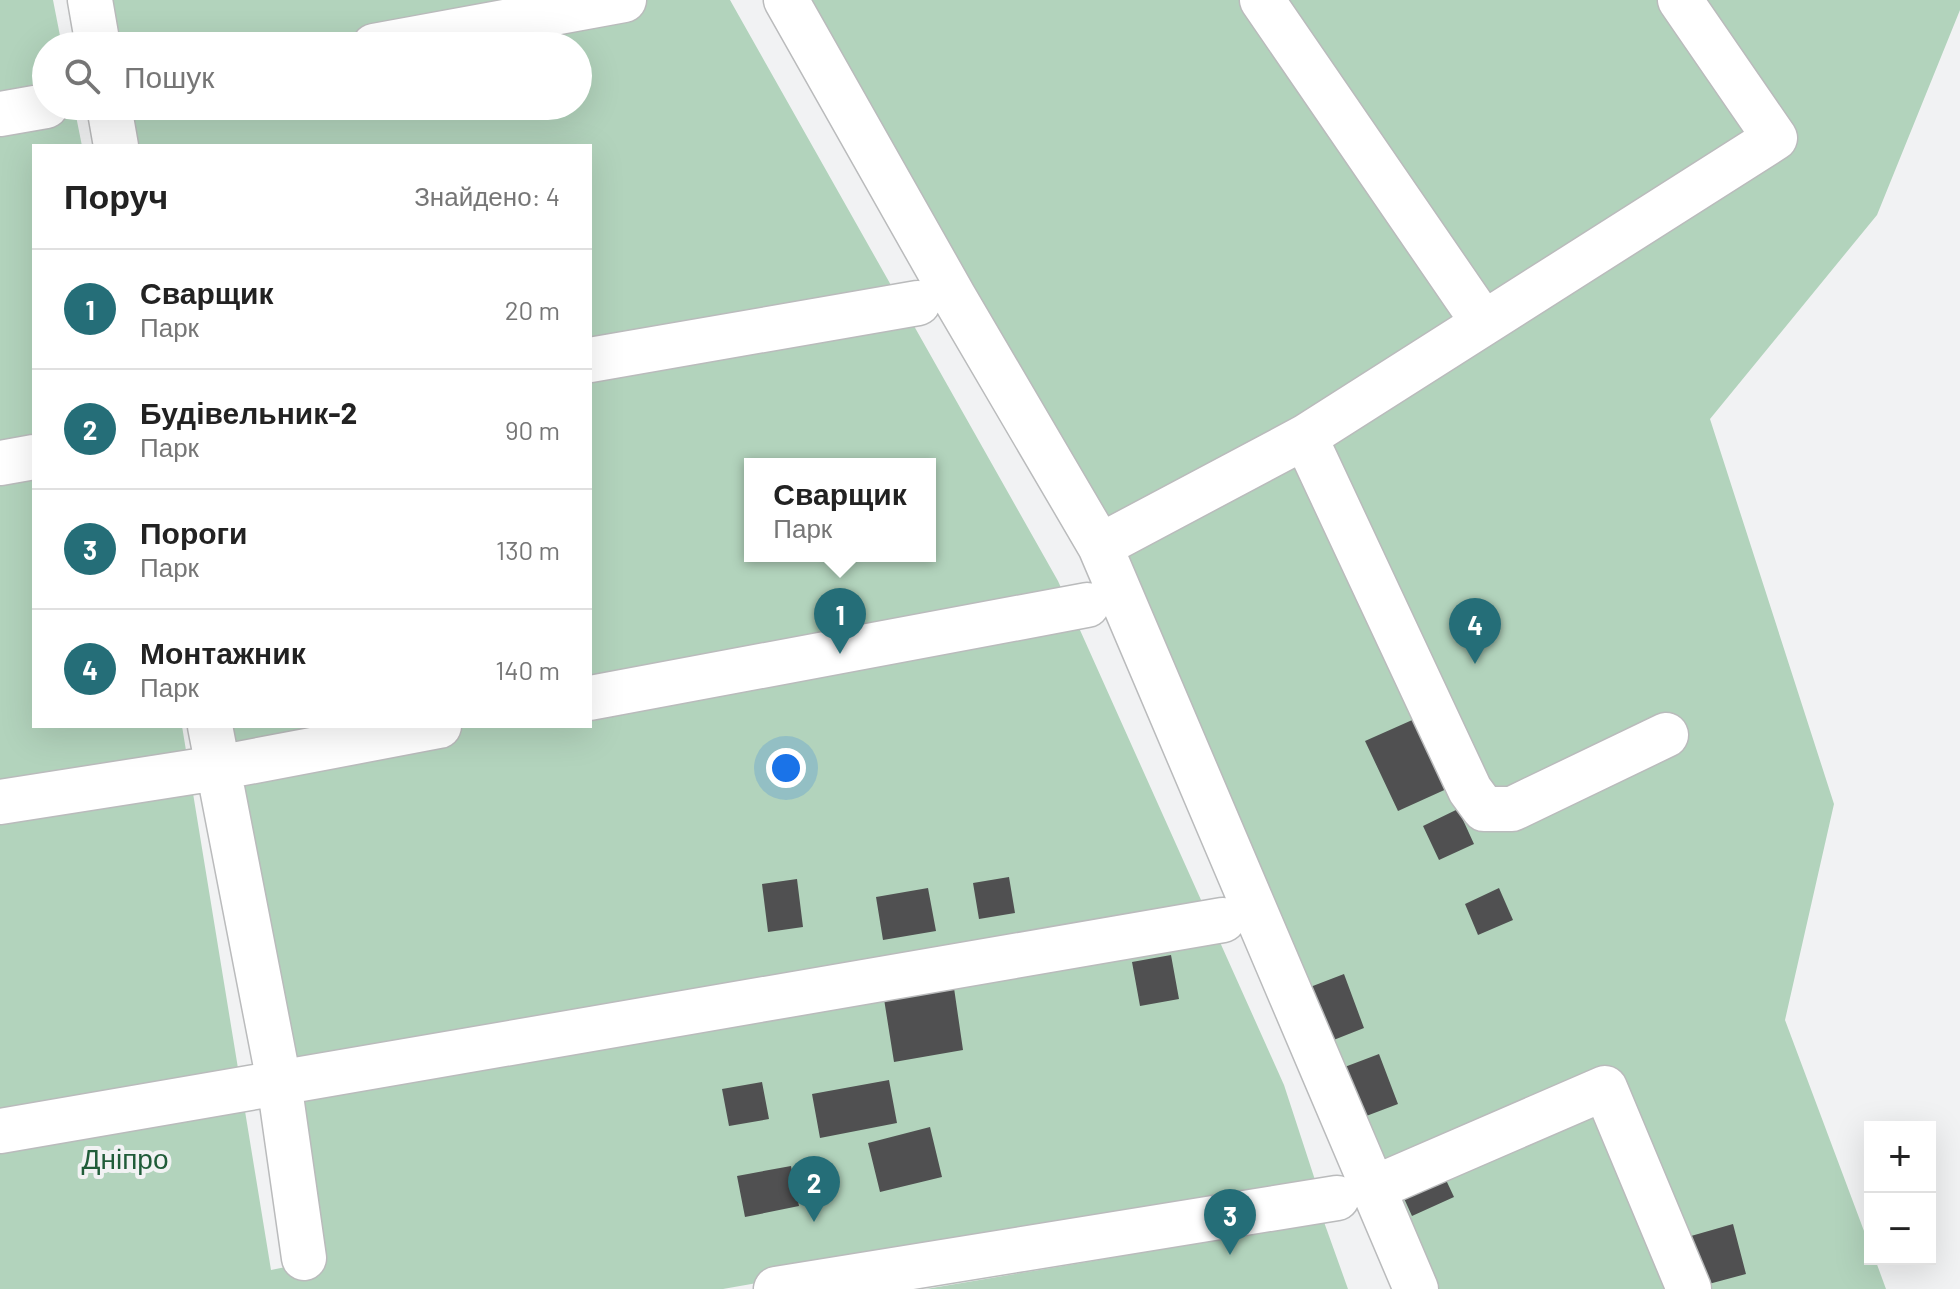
<!DOCTYPE html>
<html lang="uk">
<meta charset="utf-8">
<style>
body{margin:0;font-family:Barlow,sans-serif;background:#f2f2f2;color:#222}
.controls{position:absolute;right:24px;bottom:24px;display:grid;overflow:hidden;border-radius:0px;box-shadow:0 8px 32px #0002}
.controls button{width:72px;height:72px;display:grid;place-items:center;padding:0;border:0;border-bottom:2px solid #e0e0e0;background:#fff;color:#222;font:40px sans-serif}
.you{position:absolute;left:786px;top:768px;width:28px;height:28px;margin:-20px;border:6px solid #fff;border-radius:50%;background:#1a73e8;box-shadow:0 0 0 12px #1a73e833}
.badge{display:grid;place-items:center;width:52px;height:52px;border-radius:50%;background:#256e78;color:#fff;font-size:26px;font-weight:700}
.pin{position:absolute;translate:-50% -66px;filter:drop-shadow(0 2px 4px #0008)}
.pin::after{content:'';position:absolute;top:42px;width:28px;height:24px;background:inherit;clip-path:polygon(0 0,100% 0,50% 100%)}
.popup{position:absolute;left:744px;top:458px;width:192px;height:104px;box-sizing:border-box;display:grid;place-content:center;border-radius:0px;background:#fff;filter:drop-shadow(0 2px 6px #0005);font-size:26px;white-space:nowrap;color:#767676}
.popup b{font-size:30px;color:#222}
.popup::after{content:'';position:absolute;left:50%;top:100%;margin-left:-16px;border:16px solid transparent;border-top-color:#fff}
.list{margin:0;padding:0;list-style:none}
h2{display:flex;justify-content:space-between;align-items:center;height:104px;margin:0;padding:0 32px;font-size:34px}
h2 small{font-size:26px;font-weight:400;color:#767676}
.list li{display:grid;grid-template-columns:52px 1fr auto;gap:24px;align-items:center;box-sizing:border-box;height:120px;padding:0 32px;border-top:2px solid #e0e0e0}
.list b{display:block;font-size:30px;white-space:nowrap}
.list p{margin:0;font-size:26px;white-space:nowrap;color:#767676}
.list em{font-size:26px;font-style:normal;color:#767676}
.icon{flex:none;width:44px;height:44px;fill:none;stroke:currentColor;stroke-width:2;stroke-linecap:round;stroke-linejoin:round}
.map{position:relative;flex:none;width:1960px;height:1289px;overflow:hidden}
.search{position:absolute;background:#fff;box-shadow:0 8px 32px #0002;left:32px;top:32px;width:560px;height:88px;display:flex;align-items:center;gap:20px;box-sizing:border-box;padding:0 28px;border-radius:44px;color:#767676;font-size:30px}
.panel{position:absolute;background:#fff;box-shadow:0 8px 32px #0002;left:32px;top:144px;width:560px;height:584px;border-radius:0px}
.map>svg:first-child{display:block}
</style>
<div class="map">
<svg width="1960" height="1289" viewBox="0 0 1960 1289">
<rect width="100%" height="100%" fill="#f1f2f3"/>
<path fill="#b2d3bc" fill-rule="evenodd" d="M0,0H53L62,46H46V106H74L82,146H34V726H182L271,1270L315,1261L220,726H590V146H116L109,106H578V46H99L90,0H730L1058,581L1284,1085L1316,1183L723,1289H0ZM750,464H930V556H750Z
M802,0H1960V10L1877,215L1710,419L1834,804L1785,1020L1870,1247V1259H1875L1886,1289H1427L1239,857Z
M1324,1222L1348,1289H926Z"/>
<path fill="#505051" d="M1419,717L1451,787L1398,811L1365,741Z
M1458,809L1474,844L1439,860L1423,826Z
M1009,877L1015,913L979,919L973,883Z
M797,879L803,927L768,932L762,884Z
M928,888L936,931L883,940L876,897Z
M1499,888L1513,920L1478,935L1465,904Z
M1171,955L1179,999L1140,1006L1132,962Z
M1344,974L1364,1028L1326,1043L1305,989Z
M954,988L963,1050L894,1062L884,999Z
M1379,1054L1398,1104L1361,1118L1342,1068Z
M889,1080L897,1123L820,1138L812,1094Z
M762,1082L769,1119L729,1126L722,1089Z
M930,1127L942,1177L880,1192L868,1143Z
M1439,1165L1454,1197L1412,1216L1397,1183Z
M791,1166L799,1206L745,1217L737,1176Z
M1733,1224L1746,1274L1705,1285L1691,1236Z"/>
<g fill="none" stroke-linecap="round" stroke-linejoin="round">
<g stroke="#babbbc" stroke-width="47">
<path id="minor" d="M90,0L98,46
M786,0L954,297L1100,546L1416,1289
M1262,0L1483,322
M374,46L624,0
M109,106L116,146
M0,114L46,106
M590,360L918,303
M1305,437L1470,790L1484,809H1512L1666,735
M0,463L34,457
M1100,546L1305,437L1775,138L1680,0
M590,698L1087,605
M210,726L279,1082L304,1258
M0,802L217,768L439,726
M0,1131L1223,920
M1374,1188L1605,1088L1689,1289
M776,1289L1337,1198"/>
</g>
<use href="#minor" stroke="#fff" stroke-width="44"/>
</g>
<g text-anchor="middle" dominant-baseline="central" stroke-width="8" stroke-linejoin="round" paint-order="stroke">
<g font-size="28" fill="#205c39" stroke="#f1f2f3">
<text x="125" y="1158">Дніпро</text>
</g>
</g>
</svg>
<div class="controls">
<button>+</button>
<button>−</button>
</div>
<div class="you"></div>
<div class="pin badge" style="left:840px;top:654px">1</div>
<div class="popup"><b>Сварщик</b>Парк</div>
<div class="pin badge" style="left:814px;top:1222px">2</div>
<div class="pin badge" style="left:1230px;top:1255px">3</div>
<div class="pin badge" style="left:1475px;top:664px">4</div>
<div class="search"><svg class="icon" aria-label="search" viewBox="0 0 24 24"><circle cx="10" cy="10" r="6"/><path d="M15 15l6 6"/></svg>Пошук</div>
<section class="panel">
<h2>Поруч<small>Знайдено: 4</small></h2>
<ul class="list">
<li><span class="badge">1</span><div><b>Сварщик</b><p>Парк</p></div><em>20 m</em></li>
<li><span class="badge">2</span><div><b>Будівельник-2</b><p>Парк</p></div><em>90 m</em></li>
<li><span class="badge">3</span><div><b>Пороги</b><p>Парк</p></div><em>130 m</em></li>
<li><span class="badge">4</span><div><b>Монтажник</b><p>Парк</p></div><em>140 m</em></li>
</ul>
</section>
</div>
